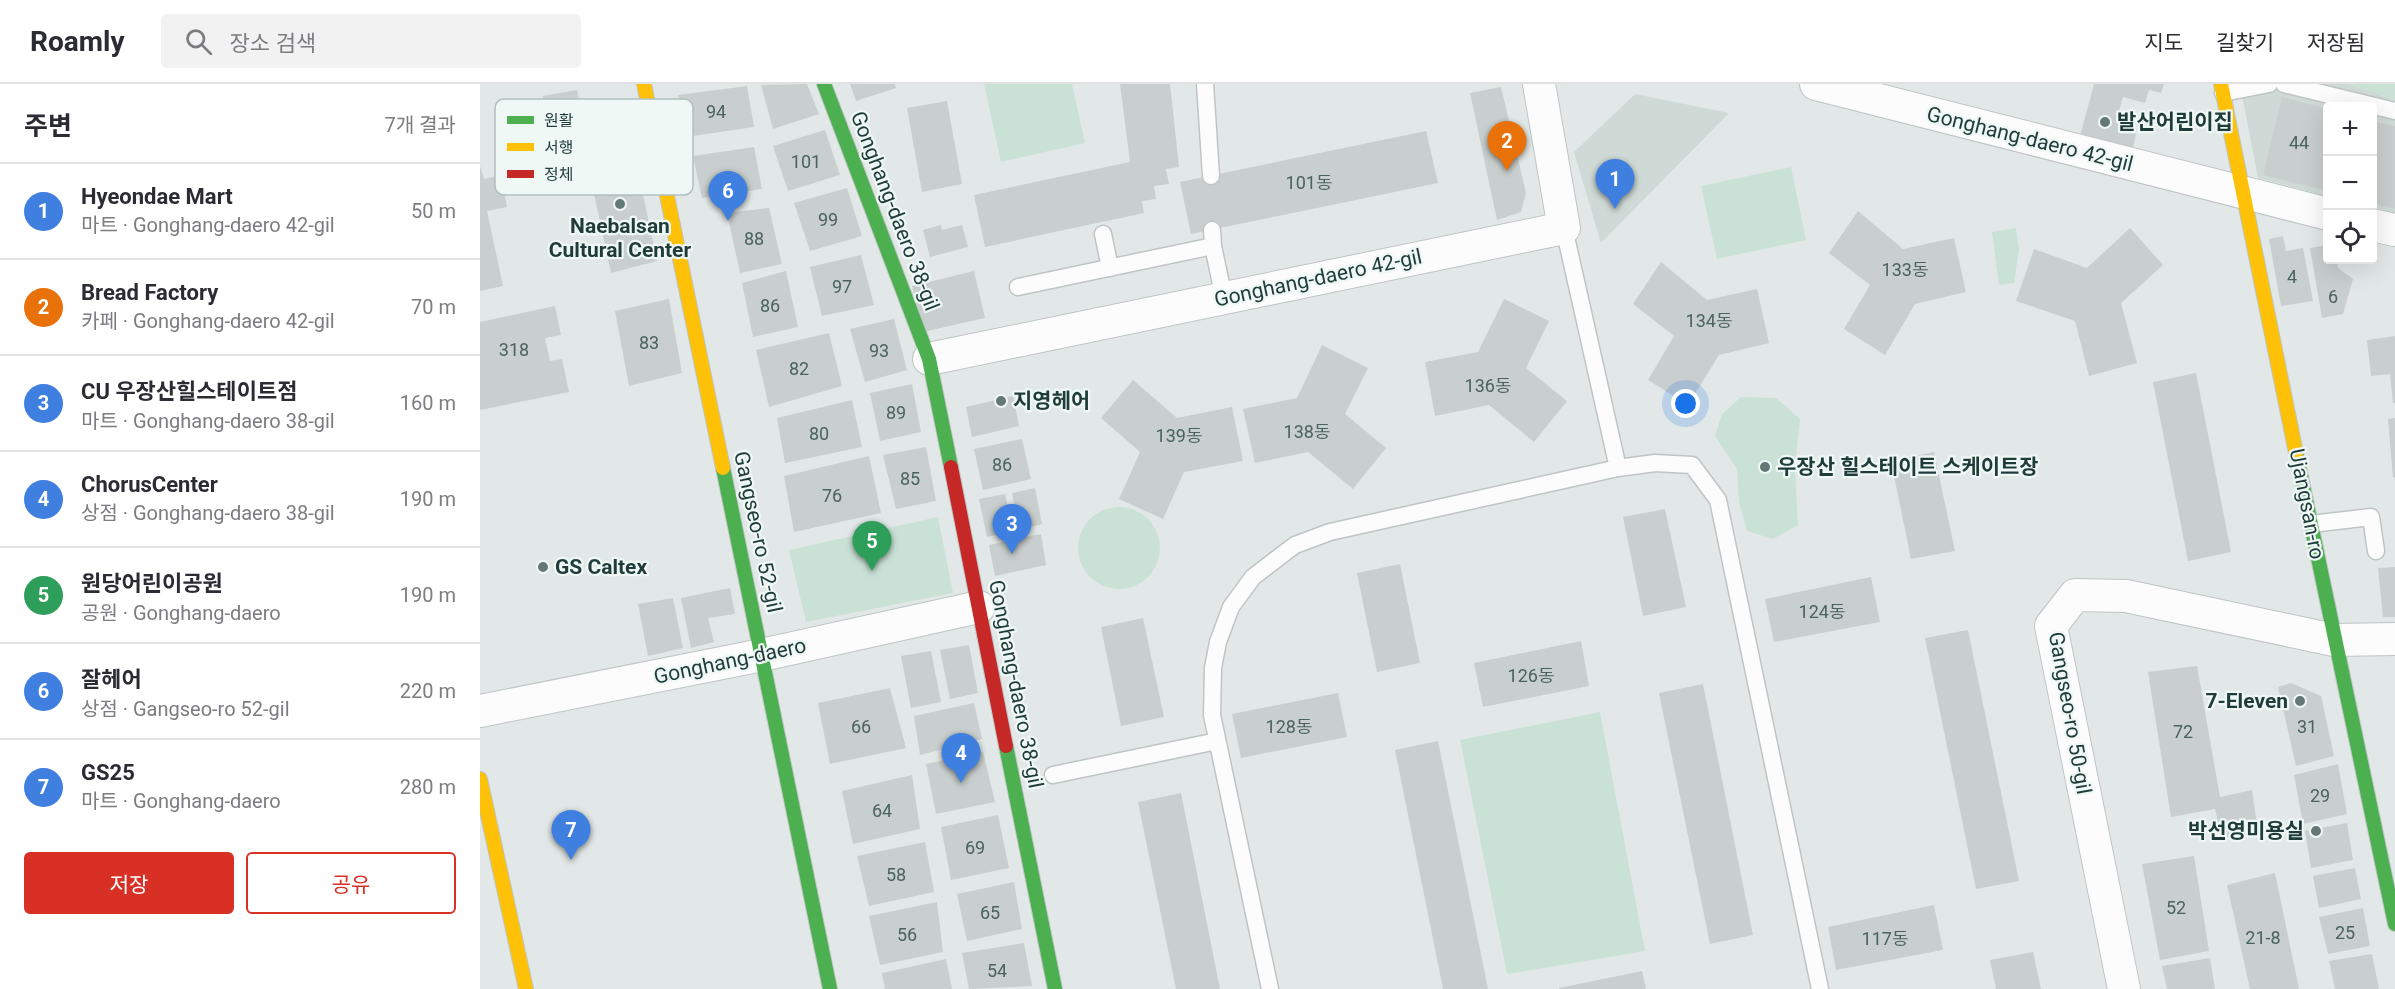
<!DOCTYPE html>
<html lang="ko">
<meta charset="utf-8">
<style>
body{margin:0;font-family:Roboto,"Noto Sans KR",sans-serif;background:#f2f2f3;color:#2b2b33}
.controls{position:absolute;right:18px;top:18px;display:grid;overflow:hidden;border-radius:6px;box-shadow:0 6px 24px #0002}
.controls button{width:54px;height:54px;display:grid;place-items:center;padding:0;border:0;border-bottom:2px solid #e1e1e2;background:#fff;color:#2b2b33;font:30px sans-serif}
.you{position:absolute;left:1206px;top:320px;width:21px;height:21px;margin:-15px;border:4px solid #fff;border-radius:50%;background:#1a73e8;box-shadow:0 0 0 9px #1a73e833}
.badge{display:grid;place-items:center;width:39px;height:39px;border-radius:50%;background:#d93025;color:#fff;font-size:20px;font-weight:700}
.pin{position:absolute;translate:-50% -50px;filter:drop-shadow(0 2px 3px #0008)}
.pin::after{content:'';position:absolute;top:32px;width:21px;height:18px;background:inherit;clip-path:polygon(0 0,100% 0,50% 100%)}
.list{margin:0;padding:0;list-style:none}
h2{display:flex;justify-content:space-between;align-items:center;height:78px;margin:0;padding:0 24px;font-size:26px}
h2 small{font-size:20px;font-weight:400;color:#7c7c81}
.list li{display:grid;grid-template-columns:39px 1fr auto;gap:18px;align-items:center;box-sizing:border-box;height:96px;padding:0 24px;border-top:2px solid #e1e1e2}
.list b{display:block;font-size:22px;white-space:nowrap}
.list p{margin:0;font-size:20px;white-space:nowrap;color:#7c7c81}
.list em{font-size:20px;font-style:normal;color:#7c7c81}
.actions{display:flex;gap:12px;padding:18px 24px}
.actions a{flex:1;padding:14px 0;border:2px solid #d93025;border-radius:6px;text-align:center;font-size:21px;color:#d93025}
.actions .main{background:#d93025;color:#fff}
.icon{flex:none;width:33px;height:33px;fill:none;stroke:currentColor;stroke-width:2;stroke-linecap:round;stroke-linejoin:round}
.map{position:relative;flex:none;width:1915px;height:905px;overflow:hidden}
header{display:flex;align-items:center;gap:36px;box-sizing:border-box;height:84px;padding:0 30px;background:#fff;border-bottom:2px solid #e1e1e2}
header strong{font-size:28px}
nav{display:flex;gap:33px;margin-inline-start:auto;font-size:21px}
.search{width:420px;height:54px;background:#f2f2f3;display:flex;align-items:center;gap:15px;box-sizing:border-box;padding:0 21px;border-radius:6px;color:#7c7c81;font-size:22px}
main{display:flex}
aside{flex:1;background:#fff}
.map>svg:first-child{display:block}
</style>
<header>
<strong>Roamly</strong>
<div class="search"><svg class="icon" aria-label="search" viewBox="0 0 24 24"><circle cx="10" cy="10" r="6"/><path d="M15 15l6 6"/></svg>장소 검색</div>
<nav><a>지도</a><a>길찾기</a><a>저장됨</a></nav>
</header>
<main>
<aside>
<h2>주변<small>7개 결과</small></h2>
<ul class="list">
<li><span class="badge" style="background:#3f7fe0">1</span><div><b>Hyeondae Mart</b><p>마트 · Gonghang-daero 42-gil</p></div><em>50 m</em></li>
<li><span class="badge" style="background:#e8710a">2</span><div><b>Bread Factory</b><p>카페 · Gonghang-daero 42-gil</p></div><em>70 m</em></li>
<li><span class="badge" style="background:#3f7fe0">3</span><div><b>CU 우장산힐스테이트점</b><p>마트 · Gonghang-daero 38-gil</p></div><em>160 m</em></li>
<li><span class="badge" style="background:#3f7fe0">4</span><div><b>ChorusCenter</b><p>상점 · Gonghang-daero 38-gil</p></div><em>190 m</em></li>
<li><span class="badge" style="background:#2e9e5b">5</span><div><b>원당어린이공원</b><p>공원 · Gonghang-daero</p></div><em>190 m</em></li>
<li><span class="badge" style="background:#3f7fe0">6</span><div><b>잘헤어</b><p>상점 · Gangseo-ro 52-gil</p></div><em>220 m</em></li>
<li><span class="badge" style="background:#3f7fe0">7</span><div><b>GS25</b><p>마트 · Gonghang-daero</p></div><em>280 m</em></li>
</ul>
<div class="actions"><a class="main">저장</a><a>공유</a></div>
</aside>
<div class="map">
<svg width="1915" height="905" viewBox="0 0 1915 905">
<rect width="100%" height="100%" fill="#e2e8e7"/>
<path fill="#cfdad7" d="M1760,0H1868L1915,16V129L1893,123L1892,22H1848L1847,112L1778,94Z
M1155,10L1249,29L1121,159L1094,68Z"/>
<path fill="#cae2d6" d="M504,0H592L605,59L521,78Z
M1868,0H1915V16Z
M1311,83L1326,156L1237,175L1221,102Z
M1536,144L1539,165L1534,199L1519,201L1512,148Z
M1261,313L1296,314L1320,335L1315,382L1318,441L1293,455L1267,447L1259,418L1257,385L1235,352L1242,330Z
M598 464a41 41 0 1 1 82 0a41 41 0 1 1-82 0Z
M458,433L473,509L326,538L309,466Z
M1120,628L1165,867L1027,890L980,656Z"/>
<path fill="#c9cfce" d="M327,0L339,30L293,45L281,1Z
M370,0H415L416,4L376,17Z
M640,0H690L699,83L686,85L689,100L674,102L676,115L662,117L664,129L505,163L494,111L650,78Z
M1614,0H1684L1681,9L1669,6L1665,19L1643,13L1639,27L1649,29L1645,47L1656,50L1652,69L1599,56Z
M267,2L274,43L206,53L198,11Z
M1021,3L1046,109L1041,128L1017,136L990,9Z
M97,6L106,53L73,60L63,12Z
M1802,13L1848,25V107L1783,91Z
M467,17L482,100L442,108L427,24Z
M1892,37L1915,42V125L1892,119Z
M345,46L360,91L308,107L293,62Z
M946,47L958,99L711,150L700,98Z
M151,53L177,177L131,189L104,63Z
M274,63L282,105L222,114L213,72Z
M0,82L4,95L21,91L27,123L7,127L23,202L0,207Z
M367,104L382,152L330,167L314,119Z
M289,124L302,180L260,189L247,129Z
M1378,127L1423,165L1474,154L1486,208L1435,220L1405,271L1364,245L1390,201L1349,169Z
M461,141L462,146L482,141L488,163L450,173L443,146Z
M1650,144L1683,181L1641,219L1657,279L1609,292L1595,237L1536,217L1554,165L1607,184Z
M1803,152L1806,167L1823,164L1833,217L1801,222L1789,155Z
M1848,161V176H1857L1858,184L1873,195L1863,230L1842,234L1830,164Z
M381,171L394,221L342,232L330,183Z
M1181,178L1227,216L1277,205L1289,259L1239,271L1208,321L1168,296L1194,252L1153,220Z
M306,187L318,243L273,253L262,199Z
M494,187L505,234L443,248L432,202Z
M189,215L202,289L149,302L135,227Z
M1024,215L1069,237L1046,284L1087,317L1054,358L1009,321L955,332L945,278L998,268Z
M75,222L81,251L65,254L70,277L82,275L89,308L0,326V238Z
M414,235L427,286L385,298L370,245Z
M349,249L362,302L289,323L276,266Z
M1915,252V319H1913L1910,290L1891,292L1887,256Z
M842,261L888,284L865,330L906,364L873,405L828,368L775,379L763,325L817,314Z
M1716,289L1751,468L1708,477L1673,298Z
M653,296L697,334L752,323L763,377L704,388L683,435L639,415L660,368L621,334Z
M432,300L441,348L400,357L390,309Z
M533,312L539,342L492,353L486,323Z
M372,316L382,363L305,379L297,334Z
M1915,334V393L1913,394L1908,335Z
M542,355L551,395L503,406L494,365Z
M446,363L456,417L416,425L403,371Z
M1454,368L1475,467L1431,475L1411,377Z
M389,372L401,429L314,448L304,392Z
M555,404L562,440L539,446L532,409Z
M525,410L533,447L507,453L499,415Z
M1185,425L1206,523L1163,532L1143,433Z
M561,450L566,481L515,492L509,461Z
M920,480L940,579L897,588L877,489Z
M1915,483V533H1903L1898,484Z
M1391,493L1400,538L1294,558L1285,515Z
M250,504L255,530L228,534L234,558L211,564L201,514Z
M193,514L203,564L168,572L158,520Z
M663,534L684,633L641,642L621,543Z
M1488,546L1539,797L1496,805L1445,554Z
M1101,557L1109,602L1003,623L994,579Z
M489,561L498,609L470,615L460,566Z
M451,567L461,618L431,624L421,572Z
M1717,582L1740,713L1772,706L1778,748L1742,755L1735,725L1691,733L1668,588Z
M1811,599L1841,612L1854,672L1816,682L1798,603Z
M1223,600L1273,851L1230,860L1179,609Z
M410,604L426,664L350,680L338,619Z
M858,609L867,653L761,674L752,630Z
M494,619L502,655L440,671L434,632Z
M958,657L1008,905H963L915,666Z
M503,668L515,718L456,730L446,680Z
M1858,680L1867,730L1823,740L1814,691Z
M432,691L440,745L373,760L362,707Z
M701,709L740,905H696L658,718Z
M518,731L529,784L471,796L461,743Z
M1867,739L1873,776L1831,784L1825,747Z
M445,758L454,808L389,822L377,772Z
M1714,772L1729,867L1680,876L1662,780Z
M1875,784L1881,815L1839,824L1833,792Z
M1795,789L1819,905H1770L1747,801Z
M534,798L542,845L487,857L477,810Z
M457,818L463,868L400,881L389,832Z
M1454,821L1463,866L1356,886L1348,843Z
M1883,824L1890,862L1848,870L1839,833Z
M544,859L552,902L489,905L482,869Z
M1553,868L1561,905H1516L1510,876Z
M1892,870L1899,905H1855L1849,877Z
M1730,874L1735,905H1687L1682,882Z
M466,875L472,905H405L402,889Z
M1162,887L1166,905H1079V904Z"/>
<g fill="none" stroke-linecap="round" stroke-linejoin="round">
<g stroke="#bfc5c4" stroke-width="19">
<path id="lane" d="M725,0L731,92
M1804,0L1915,27
M1743,9L1789,0
M1084,144L1138,384
M732,146L733,162L744,214
M623,150L630,184
M538,203L733,162
M1831,440L1891,433L1896,467
M573,691L737,657
M790,905L732,631L733,584L738,558L751,523L773,493L815,461L850,448L1138,384L1175,379L1212,381L1238,416L1340,905"/>
</g>
<g stroke="#bfc5c4" stroke-width="34">
<path id="street" d="M1336,0L1848,130
M1892,141L1915,146
M449,275L1084,144L1059,0
M0,627L282,571L499,523
M1644,905L1571,542L1595,511L1646,512L1854,556L1915,555"/>
</g>
<g stroke="#bdc6c4" stroke-width="16">
<path id="fast" d="M344,0L449,275L471,383
M1816,369L1915,840
M243,384L350,905
M526,662L575,905"/>
</g>
<g stroke="#bdc6c4" stroke-width="16">
<path id="slow" d="M164,0L243,384
M1741,0L1816,369
M0,695L46,905"/>
</g>
<g stroke="#bdc6c4" stroke-width="16">
<path id="jam" d="M471,383L526,662"/>
</g>
<use href="#lane" stroke="#fbfcfb" stroke-width="16"/>
<use href="#street" stroke="#fbfcfb" stroke-width="32"/>
<use href="#fast" stroke="#4caf50" stroke-width="14"/>
<use href="#slow" stroke="#ffc107" stroke-width="14"/>
<use href="#jam" stroke="#c62828" stroke-width="14"/>
</g>
<g fill="#637877" stroke="#eff8f5" stroke-width="2">
<circle cx="1625" cy="38" r="6"/>
<circle cx="140" cy="120" r="6"/>
<circle cx="521" cy="317" r="6"/>
<circle cx="1285" cy="383" r="6"/>
<circle cx="63" cy="483" r="6"/>
<circle cx="1820" cy="617" r="6"/>
<circle cx="1836" cy="747" r="6"/>
</g>
<g text-anchor="middle" dominant-baseline="central" stroke-width="4.5" stroke-linejoin="round" paint-order="stroke">
<g font-size="18" fill="#4a6260">
<text x="236" y="27">94</text>
<text x="1819" y="58">44</text>
<text x="326" y="77">101</text>
<text x="829" y="98">101동</text>
<text x="348" y="135">99</text>
<text x="274" y="154">88</text>
<text x="1425" y="185">133동</text>
<text x="1812" y="192">4</text>
<text x="362" y="202">97</text>
<text x="1853" y="212">6</text>
<text x="290" y="221">86</text>
<text x="1229" y="236">134동</text>
<text x="169" y="258">83</text>
<text x="34" y="265">318</text>
<text x="399" y="266">93</text>
<text x="319" y="284">82</text>
<text x="1008" y="301">136동</text>
<text x="416" y="328">89</text>
<text x="827" y="347">138동</text>
<text x="339" y="349">80</text>
<text x="699" y="351">139동</text>
<text x="522" y="380">86</text>
<text x="430" y="394">85</text>
<text x="352" y="411">76</text>
<text x="1342" y="527">124동</text>
<text x="1051" y="591">126동</text>
<text x="381" y="642">66</text>
<text x="809" y="642">128동</text>
<text x="1827" y="642">31</text>
<text x="1703" y="647">72</text>
<text x="1840" y="711">29</text>
<text x="402" y="726">64</text>
<text x="495" y="763">69</text>
<text x="416" y="790">58</text>
<text x="1696" y="823">52</text>
<text x="510" y="828">65</text>
<text x="1865" y="848">25</text>
<text x="427" y="850">56</text>
<text x="1783" y="853">21-8</text>
<text x="1405" y="854">117동</text>
<text x="517" y="886">54</text>
</g>
<g font-size="21" font-weight="bold" fill="#1f3c3a" stroke="#eff8f5" text-anchor="start">
<text x="1637" y="38">발산어린이집</text>
<text x="140" y="142" text-anchor="middle">Naebalsan<tspan x="140" dy="24">Cultural Center</tspan></text>
<text x="533" y="317">지영헤어</text>
<text x="1297" y="383">우장산 힐스테이트 스케이트장</text>
<text x="75" y="483">GS Caltex</text>
<text x="1808" y="617" text-anchor="end">7-Eleven</text>
<text x="1824" y="747" text-anchor="end">박선영미용실</text>
</g>
<g font-size="21" fill="#1f3c3a" stroke="#eff8f5">
<text transform="translate(1550 55) rotate(14)">Gonghang-daero 42-gil</text>
<text transform="translate(415 127) rotate(69)">Gonghang-daero 38-gil</text>
<text transform="translate(838 194) rotate(-12)">Gonghang-daero 42-gil</text>
<text transform="translate(1827 420) rotate(79)">Ujangsan-ro</text>
<text transform="translate(278 448) rotate(78)">Gangseo-ro 52-gil</text>
<text transform="translate(250 577) rotate(-12)">Gonghang-daero</text>
<text transform="translate(536 600) rotate(79)">Gonghang-daero 38-gil</text>
<text transform="translate(1590 629) rotate(80)">Gangseo-ro 50-gil</text>
</g>
</g>
<rect x="15" y="15" width="198" height="96" rx="9" fill="#eff8f5" stroke="#b1c0bd" stroke-width="1.5"/>
<rect x="27" y="32" width="27" height="8" fill="#4caf50"/>
<rect x="27" y="59" width="27" height="8" fill="#ffc107"/>
<rect x="27" y="86" width="27" height="8" fill="#c62828"/>
<g font-size="16" fill="#1f3c3a">
<text x="64" y="42">원활</text>
<text x="64" y="69">서행</text>
<text x="64" y="96">정체</text>
</g>
</svg>
<div class="controls">
<button>+</button>
<button>−</button>
<button><svg class="icon" aria-label="locate" viewBox="0 0 24 24"><circle cx="12" cy="12" r="6"/><path d="M12 2v4M12 18v4M2 12h4M18 12h4"/></svg></button>
</div>
<div class="you"></div>
<div class="pin badge" style="left:1135px;top:125px;background:#3f7fe0">1</div>
<div class="pin badge" style="left:1027px;top:87px;background:#e8710a">2</div>
<div class="pin badge" style="left:532px;top:470px;background:#3f7fe0">3</div>
<div class="pin badge" style="left:481px;top:699px;background:#3f7fe0">4</div>
<div class="pin badge" style="left:392px;top:487px;background:#2e9e5b">5</div>
<div class="pin badge" style="left:248px;top:137px;background:#3f7fe0">6</div>
<div class="pin badge" style="left:91px;top:776px;background:#3f7fe0">7</div>
</div>
</main>
